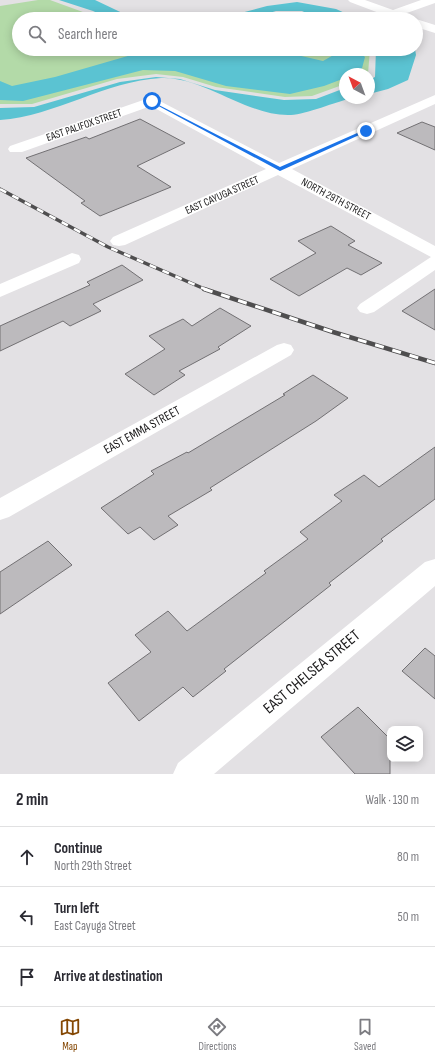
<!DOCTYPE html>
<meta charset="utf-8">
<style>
body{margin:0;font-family:"Sofia Sans Condensed",sans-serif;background:#f7f7f7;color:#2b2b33}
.controls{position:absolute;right:12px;bottom:12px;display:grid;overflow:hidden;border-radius:8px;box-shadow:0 2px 10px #0003}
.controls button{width:36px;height:36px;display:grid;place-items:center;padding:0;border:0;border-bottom:1px solid #e1e1e2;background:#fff;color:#2b2b33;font:20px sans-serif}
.compass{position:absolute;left:339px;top:68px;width:36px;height:36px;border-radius:50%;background:#fff;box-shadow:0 2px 10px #0003;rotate:319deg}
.stop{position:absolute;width:12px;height:12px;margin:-9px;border:3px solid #1a73e8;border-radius:50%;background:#fff}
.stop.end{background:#1a73e8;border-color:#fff;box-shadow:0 1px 4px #0008}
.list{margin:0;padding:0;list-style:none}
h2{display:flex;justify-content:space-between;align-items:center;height:52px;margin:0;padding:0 16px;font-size:17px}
h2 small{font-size:13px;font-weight:400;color:#7c7c81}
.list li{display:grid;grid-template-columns:26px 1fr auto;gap:12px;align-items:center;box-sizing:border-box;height:60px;padding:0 16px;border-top:1px solid #e1e1e2}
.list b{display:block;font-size:15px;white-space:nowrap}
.list p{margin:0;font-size:13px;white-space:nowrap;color:#7c7c81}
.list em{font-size:13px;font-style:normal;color:#7c7c81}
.icon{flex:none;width:22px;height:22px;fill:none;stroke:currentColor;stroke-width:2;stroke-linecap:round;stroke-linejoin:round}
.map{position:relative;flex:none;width:435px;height:774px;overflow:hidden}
.search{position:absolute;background:#fff;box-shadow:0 2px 10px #0003;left:12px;right:12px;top:12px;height:44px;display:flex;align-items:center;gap:10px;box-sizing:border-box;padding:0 14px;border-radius:22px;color:#7c7c81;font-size:15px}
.sheet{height:232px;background:#fff}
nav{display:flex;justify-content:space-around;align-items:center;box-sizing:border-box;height:56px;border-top:1px solid #e1e1e2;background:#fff;font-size:11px;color:#7c7c81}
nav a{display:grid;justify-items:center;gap:2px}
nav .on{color:#844703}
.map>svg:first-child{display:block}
</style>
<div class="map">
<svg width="435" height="774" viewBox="0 0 435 774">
<rect width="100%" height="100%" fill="#e3e1e4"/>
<path fill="#b3daa8" d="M38,0H50L102,19H19V49H370L368,74H345V84L312,96L285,97L216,87L183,77L156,74L117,79L32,104H0V6Z
M279,13H301L312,19H260Z"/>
<path fill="#5bc3d2" d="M59,0H95L135,19H110L93,11Z
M297,2L336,9L358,19H319L302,11H276L250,19H218L267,6Z
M152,49H271L323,61L344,49H356L365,57L361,72L345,74V78L324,86L290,94L226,86L175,71L143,70L23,101L0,100V81L12,86L55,77Z
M376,49H415L416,55L408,80L388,89L369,94V80L375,77Z
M156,77L180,79L215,90L284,100L316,99L345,88V98H352C336,102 306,114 291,115C248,117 203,76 161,78C105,81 56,116 0,120V108L34,107L120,82Z"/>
<path fill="#bcbabd" stroke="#727073" d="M140,119L185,143L137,166L171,187L100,216L81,203L85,201L26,158L86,137L89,139Z
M422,122L435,127V150L397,133Z
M331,226L355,241L348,245L382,263L361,275L347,268L299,296L270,279L316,253L298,241Z
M122,265L143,280L93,304L101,311L70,326L63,321L0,351V326L90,285L87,282Z
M435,289V330L402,311Z
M220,308L251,326L218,347L220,349L179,371L185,375L154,395L125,374L165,349L149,336L183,319L192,326Z
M313,375L348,398L316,421L210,488L212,490L168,516L178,525L154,540L140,527L128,534L101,508L154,474L151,471L187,452L188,453L285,395L283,394Z
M435,447V499L381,539L383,541L329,583L331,585L224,669L226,671L193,697L183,687L139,721L108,683L151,652L135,635L168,611L187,631L266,573L264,571L308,539L300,532L342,501L334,495L364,475L379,487Z
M48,541L72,565L0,614V572Z
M425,648L435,656V699L402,671Z
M358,707L390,739V774H355L321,737Z"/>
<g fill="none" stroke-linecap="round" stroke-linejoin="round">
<path fill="#fff" fill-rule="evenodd" d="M348,0H365L393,10L421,0H435V3L404,14L412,19H395L350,2Z
M416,19L435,25V33L416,27Z
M435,95V104L292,169L435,246V270L374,312L367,314L360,312L357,308L360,304L431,257L278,175L125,245L119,246L113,245L110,241L113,237L266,169L151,106L22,152H10L8,149L10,146L152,97L279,163Z
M72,253L79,255L81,259L79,263L0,297V284Z
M284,343L291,345L294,350L291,355L9,517L0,520V498L277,345Z
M435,559V586L214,774H173L178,763L425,562Z"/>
<g stroke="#4f4e4f" stroke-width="3.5">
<path id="rail-far1" d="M0,189L108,247L207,290"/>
</g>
<g stroke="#4f4e4f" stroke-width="4.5">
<path id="rail" d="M204,289L333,332L435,363"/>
</g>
<use href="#rail-far1" stroke="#fff" stroke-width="2.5" stroke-dasharray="7" stroke-linecap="butt"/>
<use href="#rail" stroke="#fff" stroke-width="3" stroke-dasharray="9" stroke-linecap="butt"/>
</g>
<path fill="#1a73e8" d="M151,101L280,167L364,130L368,131L280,171L151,102Z"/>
<g text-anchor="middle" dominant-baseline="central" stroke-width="3" stroke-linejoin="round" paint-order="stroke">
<g font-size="11" fill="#1b1a1b" stroke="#fff">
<text transform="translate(84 125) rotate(-19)">EAST PALIFOX STREET</text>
<text transform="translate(222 195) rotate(-24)">EAST CAYUGA STREET</text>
<text transform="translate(336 199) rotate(28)">NORTH 29TH STREET</text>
</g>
<g font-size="13" fill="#1b1a1b" stroke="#fff">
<text transform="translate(142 430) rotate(-29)">EAST EMMA STREET</text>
</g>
<g font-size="16" fill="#1b1a1b" stroke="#fff">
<text transform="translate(312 672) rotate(-40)">EAST CHELSEA STREET</text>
</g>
</g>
</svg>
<div class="controls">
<button><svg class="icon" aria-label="layers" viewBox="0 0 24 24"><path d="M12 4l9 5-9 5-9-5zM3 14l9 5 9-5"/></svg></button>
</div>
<svg class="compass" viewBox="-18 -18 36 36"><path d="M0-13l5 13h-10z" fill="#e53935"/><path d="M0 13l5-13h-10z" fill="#7c7c81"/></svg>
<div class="stop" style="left:152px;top:101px"></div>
<div class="stop end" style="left:366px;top:131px"></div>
<div class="search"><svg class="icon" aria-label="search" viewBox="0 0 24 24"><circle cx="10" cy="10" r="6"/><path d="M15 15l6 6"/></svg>Search here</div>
</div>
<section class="sheet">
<h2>2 min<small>Walk · 130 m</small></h2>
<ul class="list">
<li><svg class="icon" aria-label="ahead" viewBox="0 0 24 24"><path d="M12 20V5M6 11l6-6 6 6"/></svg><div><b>Continue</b><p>North 29th Street</p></div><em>80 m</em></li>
<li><svg class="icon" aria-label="left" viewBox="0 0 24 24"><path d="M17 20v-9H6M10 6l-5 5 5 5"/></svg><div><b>Turn left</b><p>East Cayuga Street</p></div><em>50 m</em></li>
<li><svg class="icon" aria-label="arrive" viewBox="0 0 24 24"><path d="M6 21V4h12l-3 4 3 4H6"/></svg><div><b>Arrive at destination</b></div></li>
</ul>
</section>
<nav>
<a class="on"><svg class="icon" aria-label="map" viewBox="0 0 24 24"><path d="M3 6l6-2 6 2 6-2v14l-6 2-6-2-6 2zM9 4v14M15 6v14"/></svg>Map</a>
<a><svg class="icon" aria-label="directions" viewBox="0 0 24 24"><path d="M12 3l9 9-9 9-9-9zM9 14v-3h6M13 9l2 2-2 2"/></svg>Directions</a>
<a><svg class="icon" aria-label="saved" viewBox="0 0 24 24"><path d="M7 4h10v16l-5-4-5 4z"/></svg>Saved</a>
</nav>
